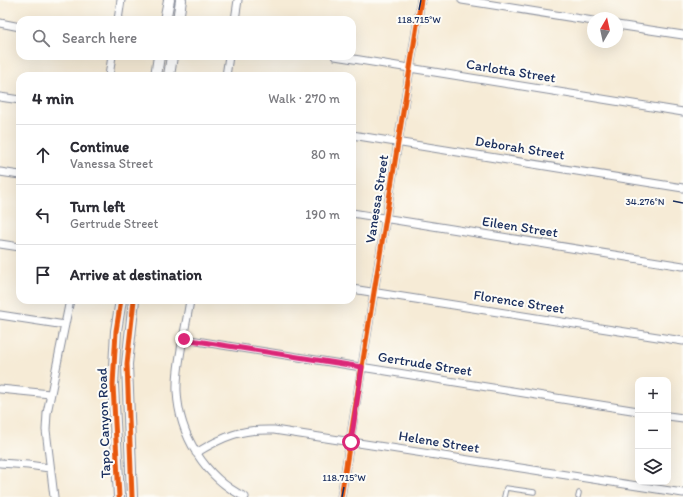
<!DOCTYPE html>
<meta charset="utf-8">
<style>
body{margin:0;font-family:Itim,sans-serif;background:#f2f2f3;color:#2b2b33}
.controls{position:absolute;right:12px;bottom:12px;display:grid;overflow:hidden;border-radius:8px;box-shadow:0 4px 16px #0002}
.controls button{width:36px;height:36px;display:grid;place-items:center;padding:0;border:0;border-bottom:1px solid #e1e1e2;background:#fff;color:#2b2b33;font:20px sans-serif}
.compass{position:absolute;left:587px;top:12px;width:36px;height:36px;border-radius:50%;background:#fff;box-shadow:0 4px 16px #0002;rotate:9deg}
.stop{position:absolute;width:12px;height:12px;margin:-9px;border:3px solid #db2777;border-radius:50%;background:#fff}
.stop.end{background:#db2777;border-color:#fff;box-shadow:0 1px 4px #0008}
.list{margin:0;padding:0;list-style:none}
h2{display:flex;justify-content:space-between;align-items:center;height:52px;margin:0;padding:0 16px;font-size:17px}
h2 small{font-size:13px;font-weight:400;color:#7c7c81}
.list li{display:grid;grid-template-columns:26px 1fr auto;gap:12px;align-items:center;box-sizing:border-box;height:60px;padding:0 16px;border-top:1px solid #e1e1e2}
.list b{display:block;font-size:15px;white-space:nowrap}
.list p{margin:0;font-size:13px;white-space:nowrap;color:#7c7c81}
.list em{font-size:13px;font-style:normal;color:#7c7c81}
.icon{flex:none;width:22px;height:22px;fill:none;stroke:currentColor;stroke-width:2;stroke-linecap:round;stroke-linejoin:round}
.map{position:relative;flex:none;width:683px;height:497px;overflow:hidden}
.search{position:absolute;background:#fff;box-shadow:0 4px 16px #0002;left:16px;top:16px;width:340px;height:44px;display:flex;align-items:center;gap:10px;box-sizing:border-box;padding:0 14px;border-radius:12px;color:#7c7c81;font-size:15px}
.panel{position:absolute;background:#fff;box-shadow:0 4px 16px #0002;left:16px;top:72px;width:340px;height:232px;border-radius:12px}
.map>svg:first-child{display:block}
</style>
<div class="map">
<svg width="683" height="497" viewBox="0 0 683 497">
<rect width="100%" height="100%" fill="#fdfcf7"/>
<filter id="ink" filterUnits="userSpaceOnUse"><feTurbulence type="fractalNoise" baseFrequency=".025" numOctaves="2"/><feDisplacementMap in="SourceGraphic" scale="8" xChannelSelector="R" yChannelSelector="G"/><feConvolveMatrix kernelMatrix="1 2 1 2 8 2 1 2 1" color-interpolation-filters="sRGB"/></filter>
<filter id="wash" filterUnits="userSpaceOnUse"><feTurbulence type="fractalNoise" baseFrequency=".012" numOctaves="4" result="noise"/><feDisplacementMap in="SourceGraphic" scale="16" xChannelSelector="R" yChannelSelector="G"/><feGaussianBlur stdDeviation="0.9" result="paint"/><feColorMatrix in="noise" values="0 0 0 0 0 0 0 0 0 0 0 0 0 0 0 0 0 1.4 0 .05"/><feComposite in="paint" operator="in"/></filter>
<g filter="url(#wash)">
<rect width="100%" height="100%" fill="#f6ebd6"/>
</g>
<g filter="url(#ink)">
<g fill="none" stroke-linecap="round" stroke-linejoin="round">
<g stroke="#888d9a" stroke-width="5.5">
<path id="lane" d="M504,497L506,488L534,492
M578,497L579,493"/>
</g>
<g stroke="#888d9a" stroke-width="9">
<path id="street" d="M462,0L593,21
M118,20L121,0
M235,20L238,0
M0,23L20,27
M617,25L683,35
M335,56L683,112
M109,76L112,56
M226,76L229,56
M0,97L20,100
M352,135L683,188
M0,172L20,175
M352,213L683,266
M0,244L20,247
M352,289L683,341
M190,300C186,328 176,364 177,391C179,435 205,478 245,497
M0,315L65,325
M184,339L638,411
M0,389L50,394
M668,416L683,418
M196,453C224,436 241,429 274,430L683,493
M0,463L28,465L49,468
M54,497L46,430L47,413L70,300
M341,497L421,0"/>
</g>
<g stroke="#888d9a" stroke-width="12">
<path id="secondary" d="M165,20L169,0
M178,20L181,0
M156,76L159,56
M169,76L172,56
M119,497L113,385L116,331L121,300
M132,497L127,364L134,300"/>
</g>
<use href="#lane" stroke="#fff" stroke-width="3.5"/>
<use href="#street" stroke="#fff" stroke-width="7"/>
<use href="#secondary" stroke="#fff" stroke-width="10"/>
<g stroke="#fdfcf7" stroke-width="8">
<path id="cycleway" d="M119,497L113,385L116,331L121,300
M132,497L127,364L134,300
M341,497L421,0"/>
</g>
<use href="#cycleway" stroke="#e8590c" stroke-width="5"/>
</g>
</g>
<g fill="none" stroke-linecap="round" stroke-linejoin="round" filter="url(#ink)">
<path stroke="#db2777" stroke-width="5" d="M184,339L362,367L351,442"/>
</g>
<path fill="none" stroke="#1b2f5e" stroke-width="1.5" d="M419,10L421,0M673,201L683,203M342,497L344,487"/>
<g text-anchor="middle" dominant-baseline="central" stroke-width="4" stroke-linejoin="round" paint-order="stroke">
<g font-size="14" fill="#1b2f5e" stroke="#fdfcf7">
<text transform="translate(511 71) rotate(9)">Carlotta Street</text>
<text transform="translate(520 148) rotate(9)">Deborah Street</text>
<text transform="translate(377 199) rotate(-81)">Vanessa Street</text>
<text transform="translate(520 227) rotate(9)">Eileen Street</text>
<text transform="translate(519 302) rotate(9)">Florence Street</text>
<text transform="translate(425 364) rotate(9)">Gertrude Street</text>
<text transform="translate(104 423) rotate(-92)">Tapo Canyon Road</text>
<text transform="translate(439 442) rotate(9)">Helene Street</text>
</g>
</g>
<g font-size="10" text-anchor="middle" fill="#1b2f5e" stroke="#fdfcf7" stroke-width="4" stroke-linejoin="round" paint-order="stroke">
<text x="419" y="23">118.715°W</text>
<text x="645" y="205">34.276°N</text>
<text x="344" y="481">118.715°W</text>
</g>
</svg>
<div class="controls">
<button>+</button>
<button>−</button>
<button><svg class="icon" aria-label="layers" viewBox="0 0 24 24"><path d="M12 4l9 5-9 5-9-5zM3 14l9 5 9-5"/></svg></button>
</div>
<svg class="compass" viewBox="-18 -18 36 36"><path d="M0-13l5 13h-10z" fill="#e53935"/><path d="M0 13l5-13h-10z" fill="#7c7c81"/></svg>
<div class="stop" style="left:351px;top:442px"></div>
<div class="stop end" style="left:184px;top:339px"></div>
<div class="search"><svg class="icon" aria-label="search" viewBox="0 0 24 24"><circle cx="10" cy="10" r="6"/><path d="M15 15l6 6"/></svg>Search here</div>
<section class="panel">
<h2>4 min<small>Walk · 270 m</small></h2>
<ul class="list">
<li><svg class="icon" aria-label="ahead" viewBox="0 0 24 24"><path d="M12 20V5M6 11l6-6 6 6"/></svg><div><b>Continue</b><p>Vanessa Street</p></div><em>80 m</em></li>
<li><svg class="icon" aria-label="left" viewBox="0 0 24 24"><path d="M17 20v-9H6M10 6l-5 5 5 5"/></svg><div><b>Turn left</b><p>Gertrude Street</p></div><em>190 m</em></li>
<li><svg class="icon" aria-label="arrive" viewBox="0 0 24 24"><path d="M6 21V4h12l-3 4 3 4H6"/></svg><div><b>Arrive at destination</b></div></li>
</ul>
</section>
</div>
